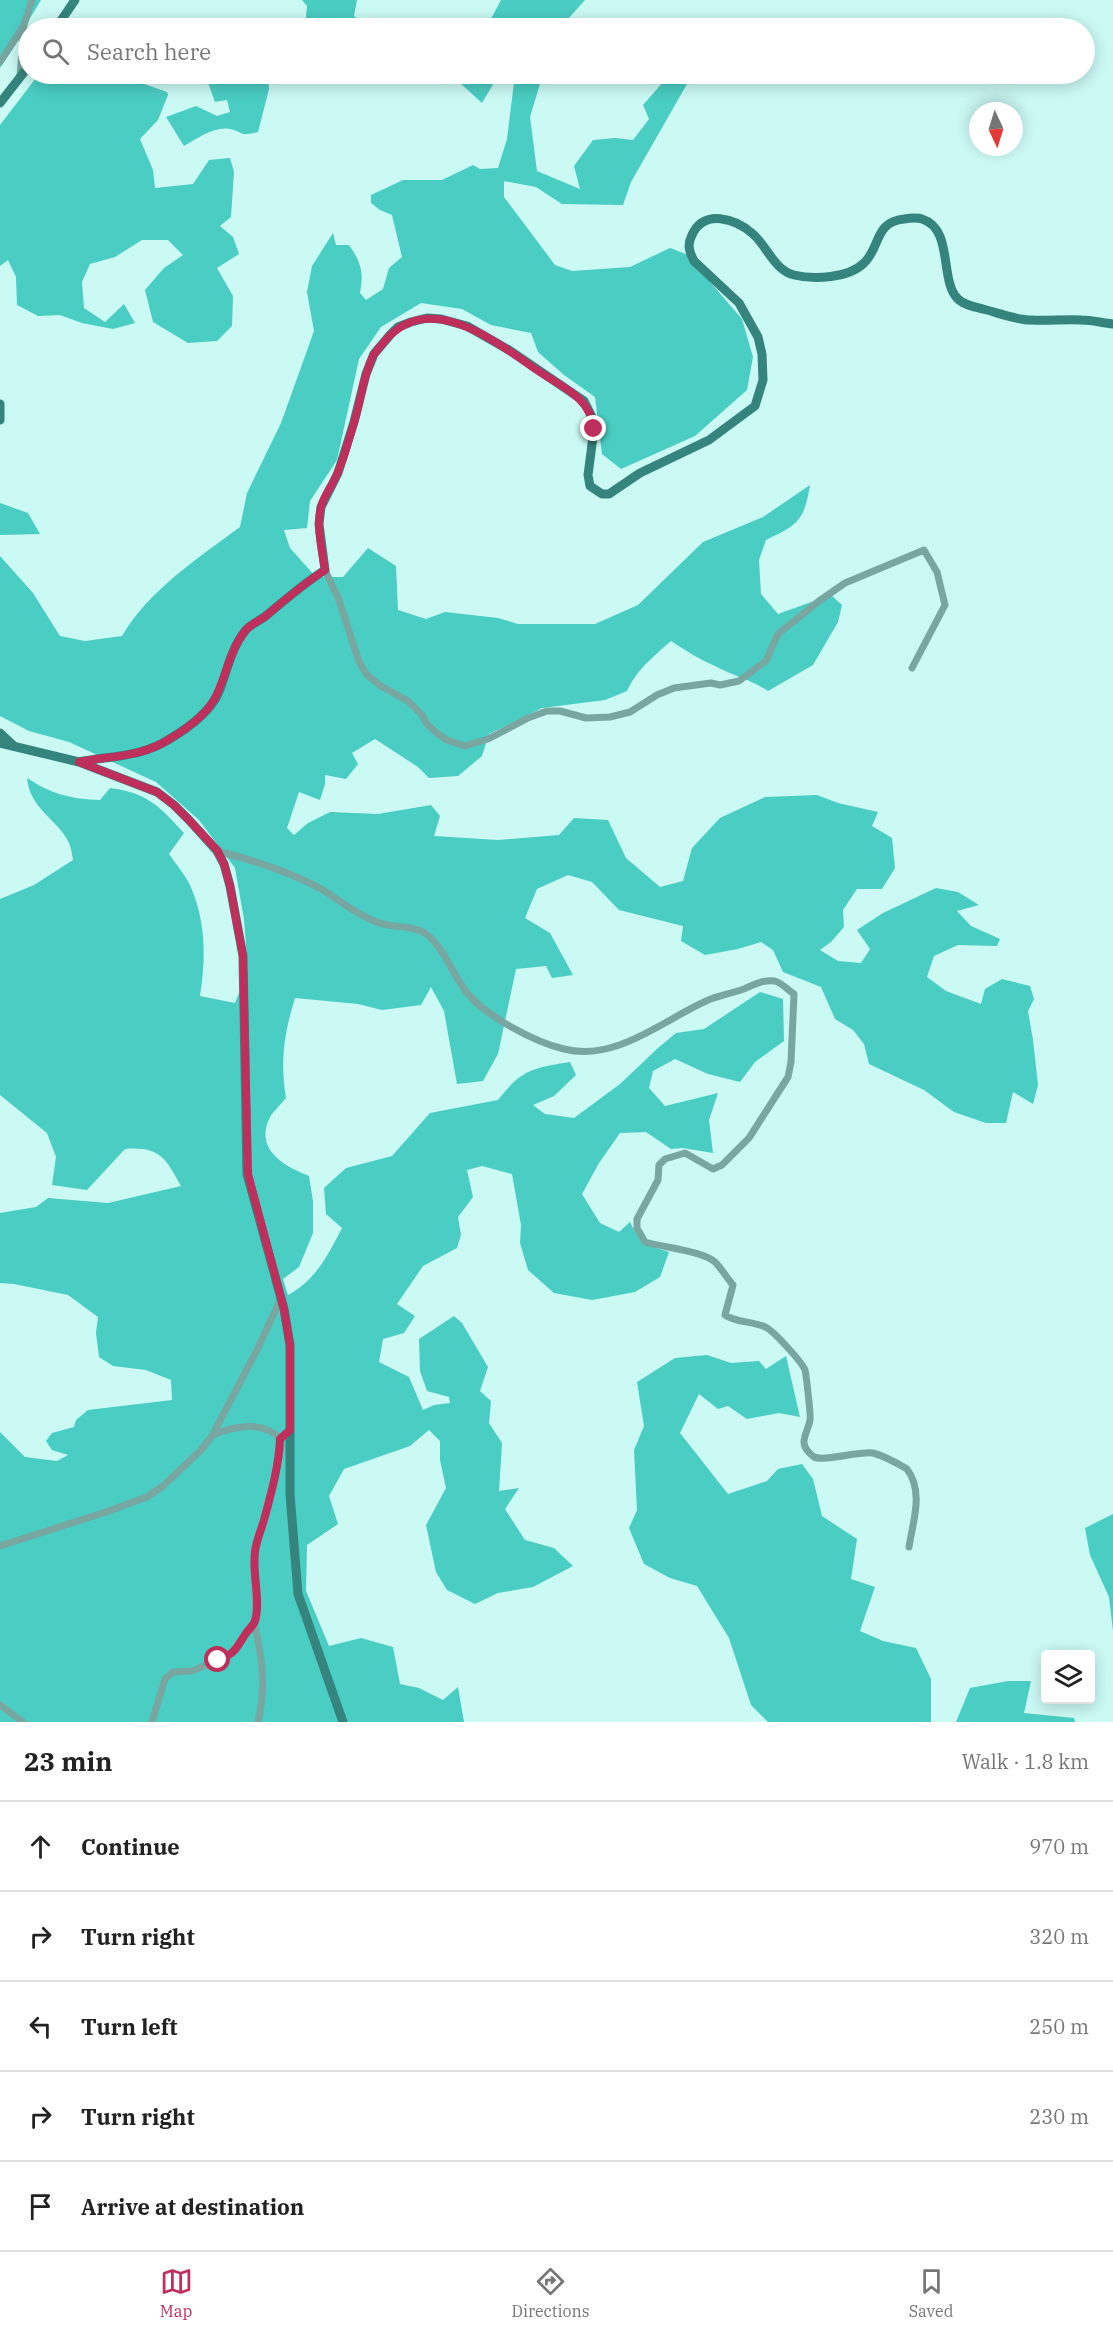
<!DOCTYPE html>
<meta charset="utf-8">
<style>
body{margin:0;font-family:"IBM Plex Serif",serif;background:#f6f6f6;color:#222}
.controls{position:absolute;right:18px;bottom:18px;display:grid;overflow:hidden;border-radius:6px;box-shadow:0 3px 15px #0003}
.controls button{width:54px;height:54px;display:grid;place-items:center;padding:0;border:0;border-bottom:2px solid #e0e0e0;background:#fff;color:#222;font:30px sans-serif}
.compass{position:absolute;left:969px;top:102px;width:54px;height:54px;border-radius:50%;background:#fff;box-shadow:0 3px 15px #0003;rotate:176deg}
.stop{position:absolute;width:18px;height:18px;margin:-14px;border:4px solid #be2f5b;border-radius:50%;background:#fff}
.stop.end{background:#be2f5b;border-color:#fff;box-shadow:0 2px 6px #0008}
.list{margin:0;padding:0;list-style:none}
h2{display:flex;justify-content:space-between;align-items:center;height:78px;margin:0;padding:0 24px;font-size:26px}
h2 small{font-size:20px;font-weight:400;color:#767676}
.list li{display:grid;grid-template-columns:39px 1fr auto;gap:18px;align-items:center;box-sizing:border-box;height:90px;padding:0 24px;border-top:2px solid #e0e0e0}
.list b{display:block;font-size:22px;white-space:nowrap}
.list em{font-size:20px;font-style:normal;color:#767676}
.icon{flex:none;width:33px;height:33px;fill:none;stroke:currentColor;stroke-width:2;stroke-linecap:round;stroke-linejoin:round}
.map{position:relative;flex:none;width:1113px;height:1722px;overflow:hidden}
.search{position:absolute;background:#fff;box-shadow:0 3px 15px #0003;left:18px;right:18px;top:18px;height:66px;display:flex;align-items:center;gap:15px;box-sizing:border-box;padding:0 21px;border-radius:33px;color:#767676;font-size:22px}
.sheet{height:528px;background:#fff}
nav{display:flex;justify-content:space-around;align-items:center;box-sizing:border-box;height:84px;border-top:2px solid #e0e0e0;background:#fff;font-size:16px;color:#767676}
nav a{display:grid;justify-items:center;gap:3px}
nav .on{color:#be2f5b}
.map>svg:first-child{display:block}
</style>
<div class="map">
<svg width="1113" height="1722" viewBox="0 0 1113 1722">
<rect width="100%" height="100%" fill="#cbf9f4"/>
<path fill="#4acdc2" d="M0,0H41L0,68Z
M302,0H357L354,16L370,28H305L307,6Z
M501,0H585L560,28H486Z
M39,74H134V77L144,84L167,92L168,95L158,120L140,139L153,170L155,188L193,184L209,160L230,158L234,172L231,217L220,226L233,237L239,254L217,268L233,296L232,326L217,341L188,343L153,322L145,290L164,268L183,255L168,240H142L115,257L90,264L82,282L84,308L105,322L124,304L135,323L113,329L82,323L60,315L38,316L17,305L16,277L8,260L0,266V125Z
M199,74H268L269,89L258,132C237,137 245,132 230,129C215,126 196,139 184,146L166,117L196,106L217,116L230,112L227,100L215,102L207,80Z
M464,74H499L482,103L460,83Z
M515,74H543L530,117L537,171L580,189L574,166L593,140L615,138L633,140L649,119L643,105L670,74H682L687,84L631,182L623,205L562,204L536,187L504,181V197L555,265L572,271L630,267L670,248L686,254L742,319L753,357L747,390L695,436L621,469L602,454L595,397L564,375L538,352L531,333L491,325L462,309L421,303L381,327L359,359L337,460L310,501L307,528L284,530L290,548L316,577H343L368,548L396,566L398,610L426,619L445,612L498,618L518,624H595L638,605L703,542L763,517L810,485C804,522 797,525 766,540L759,560L761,594L778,614L831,595L842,605L838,622L813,665L768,691C752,680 734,676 717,667C701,660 686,651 671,641C654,656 636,670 627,691L605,700L542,708L489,734L482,756L458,776L429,778L418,767L375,739L352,753L358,764L346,779L325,775V784L320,800L299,792L287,828L294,835L308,823L330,812L378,814L431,805L440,816L434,836L498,840L559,835L574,818L608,820L626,858L660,887L683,881L692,848L720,818L765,797L817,795L838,803L878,812L872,826L892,838L895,868L882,889H857L843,910L844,927L831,942L820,950L838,961L861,963L870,949L857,930L883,913L936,888L958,892L979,905L957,911L971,926L1000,939L997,946L958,945L934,956L927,977L946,991L981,1004L985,989L1002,979L1030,986L1034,999L1028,1011L1033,1040L1038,1085L1033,1104L1013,1092L1006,1123H986L954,1112L924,1090L869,1064L864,1044L853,1030L835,1019L821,987L783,972L773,950L761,942L738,949L705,955L681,941L683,926L619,910L592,882L568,875L537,889L525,918L550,933L573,975L552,978L546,966L516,969L498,1054L483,1081L457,1084L444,1011L431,987L421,1005L382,1010L358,1004L295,998C284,1034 280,1061 286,1098C281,1104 274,1111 270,1117C254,1149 283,1166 309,1176L313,1201V1233L299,1267L283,1279L288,1295C316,1280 328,1255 342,1228L326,1214L324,1188L346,1168L392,1156L430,1113L498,1100C522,1069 533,1068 570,1062L576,1075L554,1096L533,1105L545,1114L574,1118L620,1084L658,1048L676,1033L704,1029L760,992L783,999L784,1041L755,1062L740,1082L708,1074L675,1059L653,1071L649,1088L665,1106L718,1093L709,1120L713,1153L683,1148L671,1149L646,1132L620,1133L599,1163L582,1194L600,1223L619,1232L630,1222C640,1243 647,1245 669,1252L660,1277L635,1292L592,1300L554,1293L528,1270L520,1243L521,1225L512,1174L482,1166L467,1170L473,1197L458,1217L461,1235L457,1248L423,1266L397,1304L415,1316L404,1333L383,1339L379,1362L409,1377L423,1410L434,1405L450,1403L449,1397L427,1391L420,1371L419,1339L454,1316L462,1323L488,1367L480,1391L491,1401L489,1423L502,1443L499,1491L519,1488L505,1509L525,1540L554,1548L573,1566L533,1587L498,1593L475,1604L447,1590L436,1572L426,1525L446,1488L440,1460V1441L429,1430L410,1446L344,1469L329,1496L338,1524L307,1545L306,1591L329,1646L361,1638L393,1647L400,1684L419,1688L443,1700L458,1687L464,1722H0V1432L25,1457L57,1461L68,1455L52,1450L46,1441L52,1433L74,1427L76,1420L88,1410L172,1400L171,1380L146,1370L113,1366L99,1357L96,1333L98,1317L68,1295L14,1284L0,1283V1213L36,1207L48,1198L108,1203L181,1186C166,1159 160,1146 125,1149L87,1190L52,1185L56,1157L47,1133L0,1095V899L34,885L73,860C72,854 71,846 68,841C56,818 30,809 27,778C51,794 71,799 100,800L110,788C148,793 159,806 184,833L169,854C176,864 185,875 190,885C206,921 206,958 200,996L235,1003L248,971L244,919L235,868L199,820L156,782L69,742L29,731L0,716V556L33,593L60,636L85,641L122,636C148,591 198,558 240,527L247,493L281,423L314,331L307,292L312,266L333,233L336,245H349C361,262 364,272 360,293L366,300L383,289L389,268L402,257L392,215L380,210L371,203V195L403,180H442L473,165L480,169L498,168L507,139Z
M0,503L28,513L40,534L0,535Z
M707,1355L731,1363L759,1361L766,1369L786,1356L800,1417L779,1413L747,1419L728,1406L718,1409L699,1394L680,1433L728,1494L767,1481L778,1469L802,1464L813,1479L822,1516L857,1539L851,1579L875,1587L860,1631L883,1641L916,1648L931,1679V1722H768L751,1705L729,1638L697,1586L670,1578L644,1564L629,1528L637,1510L634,1450L644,1426L637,1382L675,1358Z
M1113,1514V1631L1109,1597L1090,1555L1085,1528Z
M1008,1681H1031L1024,1713L1074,1718L1075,1722H956L970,1688Z"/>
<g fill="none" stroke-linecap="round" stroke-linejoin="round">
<path stroke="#78a7a2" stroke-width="7" d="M0,62L23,27
M20,77L24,25L32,0
M325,570L339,600L359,662L367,675L381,686L408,701L422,715L427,724L438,734L447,740L465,746L488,739L528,718L547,711H560L586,718L610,717L630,712L657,695L674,688L711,683L720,685L739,681L766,661L778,634L819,601L845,583L924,550L937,572L945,605L912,668
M217,851C250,859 293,873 323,890C341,901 357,915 377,922C394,929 415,924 429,936C446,952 453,975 467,993C486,1016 534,1042 564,1049C615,1062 662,1021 706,1001C717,996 729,994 741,990C752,986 763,979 775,981C782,983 788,990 794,994L791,1062L788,1077L749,1138L722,1165L713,1169L685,1153L665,1159L659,1165L658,1180L637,1219V1228L645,1242C661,1247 703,1251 715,1262C721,1268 727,1278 733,1285L725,1315C737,1323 752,1321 765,1327C773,1330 801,1361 805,1370C806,1373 811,1416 810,1420C809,1427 804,1435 804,1442C804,1448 810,1454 814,1457C824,1462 858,1451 873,1453C884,1456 897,1463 907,1469C924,1492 913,1521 909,1547
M213,1435C234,1426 264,1420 280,1439
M0,1546L106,1512L147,1497L163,1486L201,1450L212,1436L258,1348L281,1298
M254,1624C263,1658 266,1688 258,1722
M0,1705L23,1722
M152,1722L165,1679L173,1672L192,1671L230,1655L237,1649L246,1632L254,1624L256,1614L254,1565L255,1549L269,1502L280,1453V1439L290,1430"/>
<path stroke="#35847d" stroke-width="9" d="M56,28L75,0
M0,103L28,67
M0,404V420
M0,733L14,746
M0,743L79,762L157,792L174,805L189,820L217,851L224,864L230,886L243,956L247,1174L284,1309L290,1345V1494L298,1594L343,1722
M79,762C109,756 141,757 168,740C185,730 209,713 218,694C227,673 230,650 245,631C250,624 260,621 267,615C286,599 303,584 325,570L319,524L321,507L338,473L354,422L366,374L374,354L390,335L398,327L411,322L427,318L441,319L467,326L509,350L584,401L593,419L594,429L588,475L590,486L602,494H609L640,473L709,440L755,406L763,380L762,354L758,337L739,303L694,261C689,251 687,245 692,235C704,209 735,218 753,234C767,246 774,270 794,275C814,280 849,278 864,263C881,247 874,222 904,219C910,218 917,217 922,219C954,229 939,281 958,299C964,305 974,307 983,309C999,313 1015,320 1031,320C1048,321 1065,319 1082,320C1092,320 1102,323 1113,324"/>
</g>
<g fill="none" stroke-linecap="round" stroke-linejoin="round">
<path stroke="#be2f5b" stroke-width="8" d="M218,1660C238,1652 236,1647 247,1632C250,1628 253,1626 255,1621C261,1601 252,1573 255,1552C256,1541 261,1531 264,1520C271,1494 279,1466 280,1439L290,1430V1345L284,1309L248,1174L243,956L230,886L224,864L217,850L189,820L174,805L157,792L79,762C109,756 141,757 168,740C185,730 209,713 217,694C227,673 230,650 245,631C250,624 260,621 267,615C286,599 303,584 325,570C322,550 316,526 321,507C324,495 333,485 337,474C344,459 348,442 353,426C361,403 362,378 373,356C376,351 381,346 384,342C428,288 495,341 537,370C561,387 590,396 594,429"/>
</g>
</svg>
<div class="controls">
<button><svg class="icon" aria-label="layers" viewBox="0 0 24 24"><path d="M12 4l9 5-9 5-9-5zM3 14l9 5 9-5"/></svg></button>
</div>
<svg class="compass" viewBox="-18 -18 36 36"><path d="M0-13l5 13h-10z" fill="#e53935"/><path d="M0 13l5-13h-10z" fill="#767676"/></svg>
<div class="stop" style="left:218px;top:1660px"></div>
<div class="stop end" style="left:594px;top:429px"></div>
<div class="search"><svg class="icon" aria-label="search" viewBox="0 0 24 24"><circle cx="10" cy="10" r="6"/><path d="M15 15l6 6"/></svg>Search here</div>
</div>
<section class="sheet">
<h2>23 min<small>Walk · 1.8 km</small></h2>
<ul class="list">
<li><svg class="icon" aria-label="ahead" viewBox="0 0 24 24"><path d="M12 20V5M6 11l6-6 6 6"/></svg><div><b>Continue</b></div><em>970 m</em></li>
<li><svg class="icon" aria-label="right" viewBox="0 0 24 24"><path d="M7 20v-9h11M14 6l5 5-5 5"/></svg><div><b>Turn right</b></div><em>320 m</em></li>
<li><svg class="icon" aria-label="left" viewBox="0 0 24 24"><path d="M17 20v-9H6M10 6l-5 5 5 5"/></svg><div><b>Turn left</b></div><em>250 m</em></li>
<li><svg class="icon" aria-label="right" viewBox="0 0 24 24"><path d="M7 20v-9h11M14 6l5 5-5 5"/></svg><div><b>Turn right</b></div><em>230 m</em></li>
<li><svg class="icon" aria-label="arrive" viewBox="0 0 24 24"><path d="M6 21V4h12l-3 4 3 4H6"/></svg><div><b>Arrive at destination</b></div></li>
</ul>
</section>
<nav>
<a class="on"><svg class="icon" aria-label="map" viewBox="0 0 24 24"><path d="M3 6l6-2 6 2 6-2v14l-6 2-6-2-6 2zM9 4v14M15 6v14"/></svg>Map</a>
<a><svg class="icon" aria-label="directions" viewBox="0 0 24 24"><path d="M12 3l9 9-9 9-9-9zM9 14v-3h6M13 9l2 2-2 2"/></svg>Directions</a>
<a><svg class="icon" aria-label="saved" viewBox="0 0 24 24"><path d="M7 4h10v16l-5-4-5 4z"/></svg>Saved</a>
</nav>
